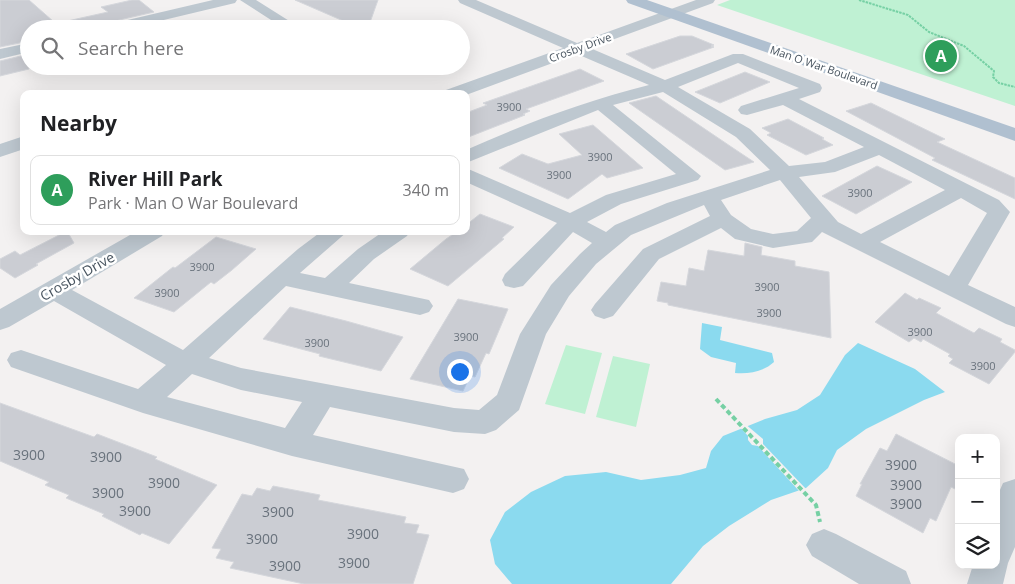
<!DOCTYPE html>
<meta charset="utf-8">
<style>
body{margin:0;font-family:"Open Sans",sans-serif;background:#f6f6f6;color:#202124}
.controls{position:absolute;right:15px;bottom:15px;display:grid;overflow:hidden;border-radius:10px;box-shadow:0 5px 20px #0002}
.controls button{width:45px;height:45px;display:grid;place-items:center;padding:0;border:0;border-bottom:1px solid #e0e0e0;background:#fff;color:#202124;font:25px sans-serif}
.you{position:absolute;left:459px;top:371px;width:18px;height:18px;margin:-12px;border:4px solid #fff;border-radius:50%;background:#1a73e8;box-shadow:0 0 0 8px #1a73e833}
.badge{display:grid;place-items:center;width:32px;height:32px;border-radius:50%;background:#7c3aed;color:#fff;font-size:16px;font-weight:700}
.pin{position:absolute;translate:-50% -50%;border:2px solid #fff;box-shadow:0 1px 5px #0006}
.list{margin:0;padding:0;list-style:none}
h2{display:flex;justify-content:space-between;align-items:center;height:65px;margin:0;padding:0 20px;font-size:21px}
h2 small{font-size:16px;font-weight:400;color:#757577}
.list li{display:grid;grid-template-columns:32px 1fr auto;gap:15px;align-items:center;box-sizing:border-box;height:70px;margin:0 10px 10px;padding:0 10px;border:1px solid #e0e0e0;border-radius:10px}
.list b{display:block;font-size:19px;white-space:nowrap}
.list p{margin:0;font-size:16px;white-space:nowrap;color:#757577}
.list em{font-size:16px;font-style:normal;color:#757577}
.icon{flex:none;width:28px;height:28px;fill:none;stroke:currentColor;stroke-width:2;stroke-linecap:round;stroke-linejoin:round}
.map{position:relative;flex:none;width:1015px;height:584px;overflow:hidden}
.search{position:absolute;background:#fff;box-shadow:0 5px 20px #0002;left:20px;top:20px;width:450px;height:55px;display:flex;align-items:center;gap:12px;box-sizing:border-box;padding:0 18px;border-radius:28px;color:#757577;font-size:19px}
.panel{position:absolute;background:#fff;box-shadow:0 5px 20px #0002;left:20px;top:90px;width:450px;height:145px;border-radius:10px}
.map>svg:first-child{display:block}
</style>
<div class="map">
<svg width="1015" height="584" viewBox="0 0 1015 584">
<rect width="100%" height="100%" fill="#f3f1f1"/>
<path fill="#bff1d3" d="M730,0H1015V106L717,5Z
M566,345L602,353L585,414L545,404Z
M613,356L650,364L636,427L596,417Z"/>
<path fill="#8bdaef" d="M702,323L722,327L720,340L772,353L774,362C763,372 749,374 735,373L736,363L711,357L700,349Z
M858,343L915,369L945,392L924,400L866,429L837,450L828,468L806,488L771,500L729,526L703,546L671,584H512L495,564L490,540L505,512L531,492L565,476L606,472L641,480L680,475L706,468L711,451L723,436L765,419L797,410L820,395L845,355Z"/>
<path fill="#f3f1f1" d="M744,423L763,439V444L807,490L800,492L758,446L752,445L748,440V436L739,426Z"/>
<path fill="#cbcdd3" stroke="#d5d7dc" d="M0,0H29L62,29H29V41L0,47Z
M132,0H139L154,12L102,24L98,29H64L63,22L108,12L101,7Z
M295,0H378L368,28L366,29H345L348,23Z
M167,21L177,29H135Z
M680,36H692L714,45L711,46L714,47L653,69L626,54Z
M29,54V69L0,76V61Z
M580,69L604,81L526,109L530,111L523,114L525,115L466,138V113L487,105L483,103Z
M745,72L770,82L720,103L695,92Z
M656,96L733,148L754,162L725,170L629,103Z
M871,103L945,139L937,142L1015,178V199L932,160L935,158L846,111Z
M788,119L824,138L822,139L833,145L806,155L767,135L771,133L762,128Z
M593,125L643,168L607,178L602,174L568,199L499,168L522,154L548,164L582,155L559,134Z
M877,166L912,182L856,214L822,196Z
M480,214L514,227L502,238L504,239L448,286L410,269L446,239L458,231H466V225Z
M67,231L74,243L36,264L38,265L15,278L0,268V259L15,251L20,255Z
M216,237L256,249L232,270L214,284L211,282L174,312L134,298L173,267L175,268Z
M745,243L762,247L761,255L795,261V266L829,272L831,338L668,305V303L657,301L661,282L686,286L689,268L704,271L708,250L744,256Z
M905,293L917,300L919,298L941,308L936,313L974,333L979,328L1002,339L1000,342L1015,350V352L989,384L949,363L953,359L948,356L950,354L923,339L921,342L914,338L909,342L875,322Z
M458,299L508,309L489,354L486,353L475,377L470,376L463,391L410,379Z
M290,307L346,321L403,337L381,371L319,356L320,354L263,339Z
M0,403L94,437L97,434L157,457L155,459L217,485L169,544L142,533L140,535L102,516L104,514L66,498L69,495L45,485L49,482L0,461Z
M896,434L959,466V491L951,487L936,521L930,518L923,533L856,496L862,484H860L880,448L887,451Z
M273,486L320,495L318,500L406,517L404,523L419,525L416,533L429,535L413,584H304L230,568L234,562L216,558L221,549L212,548L242,494L252,496L257,488L270,491Z"/>
<g fill="none" stroke-linecap="round" stroke-linejoin="round">
<path stroke="#76d0a4" stroke-width="2" stroke-dasharray="2.5 1" stroke-linecap="butt" d="M859,0L908,15L929,32L964,46L994,71L993,77L999,83L1015,87"/>
<path stroke="#76d0a4" stroke-width="4" stroke-dasharray="5 3" stroke-linecap="butt" d="M716,399L816,505L820,522"/>
<path fill="#bec8d0" fill-rule="evenodd" d="M213,0H237L235,3L126,29H100L102,26Z
M240,0H256L302,29H285Z
M458,0H476L577,43L696,0H715L713,3L590,48L665,80L733,54H743L820,84L822,88L820,92L799,99L999,200L1010,212L968,285L1015,307V327L1006,324L822,232L812,242L773,248L735,239L721,228L659,259L613,316L604,319L595,316L591,310L595,304L643,249L710,216L704,205L631,235L596,264L569,296L546,334L519,410L496,430L485,434L454,432L330,407L313,435L464,469L469,479L464,489L453,493L292,456L143,413L11,367L7,360L11,353L21,350L138,389L166,365L54,301L9,327L0,330V309L137,231H165L162,236L72,290L183,350L298,249L322,231H348L300,273L325,278L358,249L384,231H410L407,236L374,259L349,283L429,300L433,306L429,312L420,315L286,286L209,358L241,368L454,408L479,410L497,395L520,334L551,285L580,254L592,243L573,232L523,286L514,288L505,286L502,280L505,274L557,223L466,182V168L570,213L606,195L676,174L598,110L466,163V150C526,123 586,101 649,85L577,54L466,95L444,94L446,90L563,48L460,3ZM738,63L799,88L741,106L738,110L741,114L747,115L783,105L864,147L825,162L789,166L750,129L678,87ZM663,92L736,137L770,170L667,203L615,225L606,232L587,222L621,204L698,180L701,176L613,105ZM879,155L945,190L861,234L838,222L799,177L835,172ZM780,180L811,218L797,231L773,234L751,229L731,215L721,200ZM961,198L987,213L949,276L880,242ZM192,374L241,390L302,402L285,428L167,397Z
M29,43V52L0,59V49Z
M24,136V149L0,157V144Z
M1015,479V547L1008,563L1003,584H967L973,565H996V499L1003,483Z
M824,529L836,534L906,571L911,584H859L812,556L806,545L812,534Z"/>
<path fill="#b0c0d0" fill-rule="evenodd" d="M626,0H647L1015,128V141L628,3Z"/>
</g>
<g text-anchor="middle" dominant-baseline="central" stroke-width="5" stroke-linejoin="round" paint-order="stroke">
<g font-size="11" fill="#48545f" stroke="#fff">
<text transform="translate(580 47) rotate(-20)">Crosby Drive</text>
<text transform="translate(824 67) rotate(19)">Man O War Boulevard</text>
</g>
<g font-size="11" fill="#69727c">
<text x="509" y="106">3900</text>
<text x="600" y="156">3900</text>
<text x="559" y="174">3900</text>
<text x="860" y="192">3900</text>
<text x="202" y="266">3900</text>
<text x="767" y="286">3900</text>
<text x="167" y="292">3900</text>
<text x="769" y="312">3900</text>
<text x="920" y="331">3900</text>
<text x="466" y="336">3900</text>
<text x="317" y="342">3900</text>
<text x="983" y="365">3900</text>
</g>
<g font-size="14" fill="#48545f" stroke="#fff">
<text transform="translate(77 276) rotate(-30)">Crosby Drive</text>
</g>
<g font-size="14" fill="#69727c">
<text x="29" y="454">3900</text>
<text x="106" y="456">3900</text>
<text x="901" y="464">3900</text>
<text x="164" y="482">3900</text>
<text x="906" y="484">3900</text>
<text x="108" y="492">3900</text>
<text x="906" y="503">3900</text>
<text x="135" y="510">3900</text>
<text x="278" y="511">3900</text>
<text x="363" y="533">3900</text>
<text x="262" y="538">3900</text>
<text x="354" y="562">3900</text>
<text x="285" y="565">3900</text>
</g>
</g>
</svg>
<div class="controls">
<button>+</button>
<button>−</button>
<button><svg class="icon" aria-label="layers" viewBox="0 0 24 24"><path d="M12 4l9 5-9 5-9-5zM3 14l9 5 9-5"/></svg></button>
</div>
<div class="you"></div>
<div class="pin badge" style="left:941px;top:56px;background:#2e9e5b">A</div>
<div class="search"><svg class="icon" aria-label="search" viewBox="0 0 24 24"><circle cx="10" cy="10" r="6"/><path d="M15 15l6 6"/></svg>Search here</div>
<section class="panel">
<h2>Nearby<small></small></h2>
<ul class="list">
<li><span class="badge" style="background:#2e9e5b">A</span><div><b>River Hill Park</b><p>Park · Man O War Boulevard</p></div><em>340 m</em></li>
</ul>
</section>
</div>
